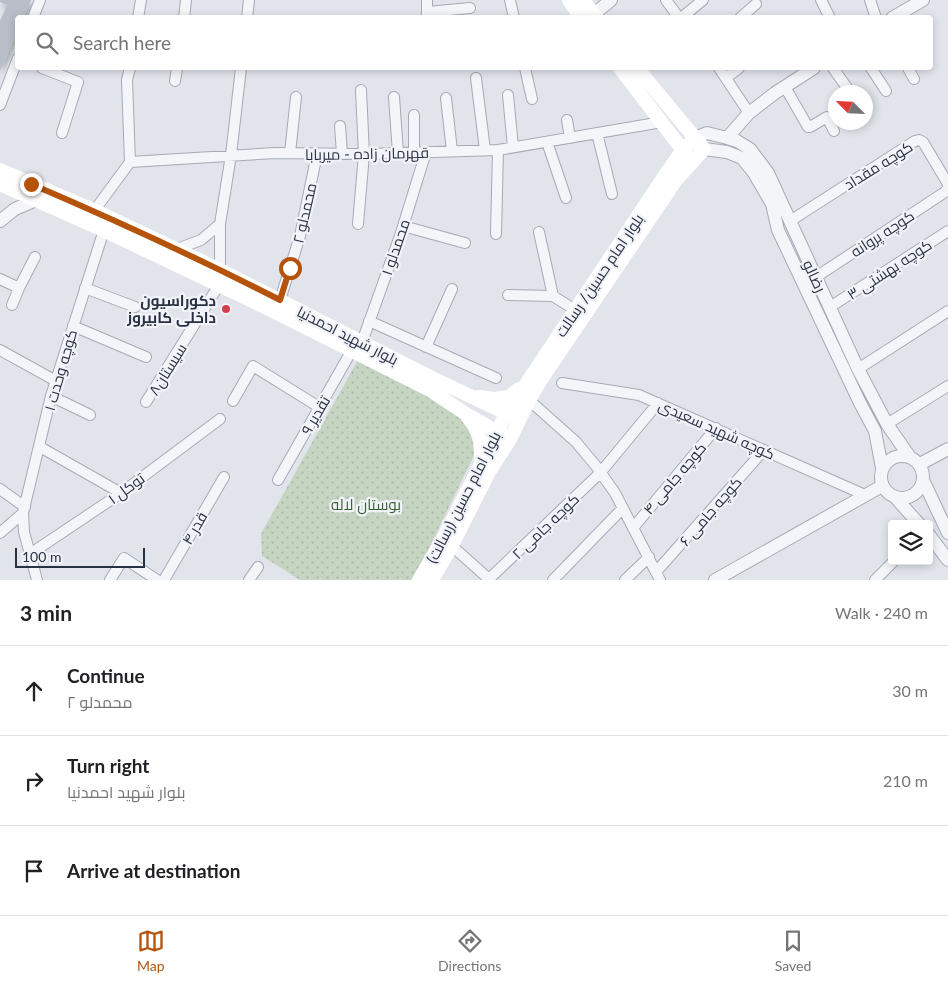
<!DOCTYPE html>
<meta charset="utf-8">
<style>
body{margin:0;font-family:Lato,Cairo,sans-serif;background:#f2f2f2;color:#202124}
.controls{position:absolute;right:15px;bottom:15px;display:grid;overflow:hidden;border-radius:5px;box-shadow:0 2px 8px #0003}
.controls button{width:45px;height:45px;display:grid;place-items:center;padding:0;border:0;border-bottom:1px solid #e0e0e0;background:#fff;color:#202124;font:25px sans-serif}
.compass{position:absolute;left:828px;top:85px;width:45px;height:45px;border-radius:50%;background:#fff;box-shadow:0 2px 8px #0003;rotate:294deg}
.scale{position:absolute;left:15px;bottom:12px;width:130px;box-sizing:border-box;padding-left:5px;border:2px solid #283043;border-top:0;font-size:14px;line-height:18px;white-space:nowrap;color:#283043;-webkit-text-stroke:4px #f1f3f8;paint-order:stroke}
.stop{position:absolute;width:15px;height:15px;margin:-11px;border:4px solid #b45309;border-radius:50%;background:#fff}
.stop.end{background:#b45309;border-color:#fff;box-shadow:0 1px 5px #0008}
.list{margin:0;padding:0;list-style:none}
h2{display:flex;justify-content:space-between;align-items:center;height:65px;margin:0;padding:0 20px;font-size:21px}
h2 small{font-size:16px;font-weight:400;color:#757577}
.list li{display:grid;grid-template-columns:32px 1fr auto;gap:15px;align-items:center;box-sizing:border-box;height:90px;padding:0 20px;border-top:1px solid #e0e0e0}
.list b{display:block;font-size:19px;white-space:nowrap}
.list p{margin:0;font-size:16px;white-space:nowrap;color:#757577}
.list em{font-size:16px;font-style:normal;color:#757577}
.icon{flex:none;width:28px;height:28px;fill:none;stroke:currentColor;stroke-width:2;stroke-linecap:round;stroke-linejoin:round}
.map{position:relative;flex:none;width:948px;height:580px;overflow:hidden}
.search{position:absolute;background:#fff;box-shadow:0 2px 8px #0003;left:15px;right:15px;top:15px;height:55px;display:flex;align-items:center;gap:12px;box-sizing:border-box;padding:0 18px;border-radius:5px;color:#757577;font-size:19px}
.sheet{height:335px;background:#fff}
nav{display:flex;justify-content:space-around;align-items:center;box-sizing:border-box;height:70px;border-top:1px solid #e0e0e0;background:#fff;font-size:14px;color:#757577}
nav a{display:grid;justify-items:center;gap:2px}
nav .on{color:#b45309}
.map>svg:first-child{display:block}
</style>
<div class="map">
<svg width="948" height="580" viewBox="0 0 948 580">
<defs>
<pattern id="park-dots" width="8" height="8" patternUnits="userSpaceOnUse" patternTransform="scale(1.25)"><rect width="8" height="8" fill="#c5d5c2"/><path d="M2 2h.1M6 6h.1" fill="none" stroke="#a9b7a8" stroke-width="1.8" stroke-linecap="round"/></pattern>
<filter id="shadow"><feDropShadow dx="2" dy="3.5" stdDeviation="2.5" flood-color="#0004"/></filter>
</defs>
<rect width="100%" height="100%" fill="#e1e4eb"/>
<path fill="url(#park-dots)" d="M358,360L445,403L456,413L468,428L476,451L421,565L411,580H300L262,556L261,534Z"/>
<path fill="#b8bdc8" filter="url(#shadow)" d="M0,0H31L23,18H18V30L0,71V21L7,5L0,2Z"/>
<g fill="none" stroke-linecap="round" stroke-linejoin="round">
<g stroke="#a6aab5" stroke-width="12">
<path id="minor" d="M427,0V17
M510,0L514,18
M666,0L679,18
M821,0L830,18
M870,0L876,18
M427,12L470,8
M33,18L40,0
M138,18L141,0
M184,18L186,0
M247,18L249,0
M681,18L703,0
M740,18L756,4
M42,68L78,82L62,133
M130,68L127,80L130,162
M525,68L532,99
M719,68L749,113
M833,68L850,92
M871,68L886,91
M908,68L914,79
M476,78L485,150
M726,78L739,68
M175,81L177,68
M785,87L808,127H810L827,117L834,131
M508,95L513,147
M394,97L398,153
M446,98L452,151
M0,105L18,58
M567,120L570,138
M340,126L342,154
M597,133L612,194
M547,142L566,198
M290,153L296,97
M414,153V115
M94,211L130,162L275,153L367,154L498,150L662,122
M790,221L915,141L919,140L923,142L948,184V187
M358,224L364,154L361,90
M403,226L465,243
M539,232L553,296
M496,234L498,150
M177,249L201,240L220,224
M220,270V224L231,155L241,68
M816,277L945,192L948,188
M0,279L19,288L35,257
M85,288L135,307
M508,295L553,296L575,310
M280,300L300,236L317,154
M12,305L19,288
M830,307L948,231
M369,321L496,378
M73,326L146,357
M362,342L400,236L426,152
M426,347L452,289
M0,350L56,381
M858,369L948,311
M562,383L639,395L865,495
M51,396L90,415
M529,400L576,442L596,466L615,493L660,580
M233,401L253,366L319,407
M146,402L219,285
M887,424L948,386
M40,447L121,493
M278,480L352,350
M0,489L25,507
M633,528L716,428
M0,533L23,513
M452,546L490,580
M30,554L121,493L220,419
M656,572L764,450
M489,579L600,473L658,403
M37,580L24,532L23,513L51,396L104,230
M110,580L124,558L157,580
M164,580L224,477
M249,580L258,567
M553,580L623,508
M625,580L649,557
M875,580L894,561"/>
</g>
<g stroke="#a6aab5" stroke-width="14">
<path id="tertiary" d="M594,14L611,0
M892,18L923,0
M695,138L707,133L727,138L737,141L750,149L768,173L858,369L887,424L909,456
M727,138L749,113L775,93L814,68
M704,149L727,152L742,158L754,173L772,204L778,230L860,403L875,431L882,468
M0,221L15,209L36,200
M881 477a21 21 0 1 1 42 0a21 21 0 1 1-42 0Z
M920,464L948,449
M923,480L948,533
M895,497L919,524
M929,535L948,560
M715,580L882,486"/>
</g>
<use href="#minor" stroke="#f4f5f9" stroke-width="10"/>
<use href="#tertiary" stroke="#f4f5f9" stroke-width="12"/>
<path stroke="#fff" stroke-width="14" d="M569,0L581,18
M583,0L597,18
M620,68L688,157
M0,170L102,214L220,270L434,379L519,419
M0,184L99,228L267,308L430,390L466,414L510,439
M479,397L494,399L509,397L519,389
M467,416C480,432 481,439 481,459
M419,580L442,541L506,414L668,171L682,151L695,138
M432,580L450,549L489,472L510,439L529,400L542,378L676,180L704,149L637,68"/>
</g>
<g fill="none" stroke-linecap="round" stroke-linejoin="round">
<path stroke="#b45309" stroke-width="6" d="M31,184C115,220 198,258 280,300L290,268"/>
</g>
<circle fill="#d6404b" stroke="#f1f3f8" stroke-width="2" cx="226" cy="309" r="5"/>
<g text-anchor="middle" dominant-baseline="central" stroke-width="4.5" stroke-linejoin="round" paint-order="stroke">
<g font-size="15" fill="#283043" stroke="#f1f3f8">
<text transform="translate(367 153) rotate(-1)">قهرمان زاده - میربابا</text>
<text transform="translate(878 165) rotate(-32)">کوچه مقداد</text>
<text transform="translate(304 213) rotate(-77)">محمدلو ۲</text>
<text transform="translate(882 233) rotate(-33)">کوچه پروانه</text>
<text transform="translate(395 247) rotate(-71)">محمدلو ۱</text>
<text transform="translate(889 269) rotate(-33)">کوچه بهشتی ۳</text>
<text transform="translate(599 275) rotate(-56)">بلوار امام حسین/ رسالت</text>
<text transform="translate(815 276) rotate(65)">رضالو</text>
<text transform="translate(348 335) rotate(27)">بلوار شهید احمدنیا</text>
<text transform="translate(167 369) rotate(-58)">سیستان۸</text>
<text transform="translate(60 370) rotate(-74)">کوچه وحدت ۱</text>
<text transform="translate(315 415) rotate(-60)">۹ تقدیر</text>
<text transform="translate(717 429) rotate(24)">کوچه شهید سعیدی</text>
<text transform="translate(674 478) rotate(-50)">کوچه جامی ۴</text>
<text transform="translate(126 488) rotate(-36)">توکل ۱</text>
<text transform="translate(463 497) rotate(-63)">بلوار امام حسین (رسالت)</text>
<text transform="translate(710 511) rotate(-49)">کوچه جامی ۶</text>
<text transform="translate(545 526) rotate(-44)">کوچه جامی ۲</text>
<text transform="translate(194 528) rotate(-60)">قدر ۴</text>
</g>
<g font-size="15" font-weight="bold" fill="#283043" stroke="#f1f3f8" text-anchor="end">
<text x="216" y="300">دکوراسیون<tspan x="216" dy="17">داخلی کابیروز</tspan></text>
</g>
<g font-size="15" fill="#3a6035" stroke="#f1f3f8">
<text x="366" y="504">بوستان لاله</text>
</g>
</g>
</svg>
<div class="controls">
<button><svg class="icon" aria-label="layers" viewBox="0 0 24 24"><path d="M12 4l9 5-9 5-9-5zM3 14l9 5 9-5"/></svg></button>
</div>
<svg class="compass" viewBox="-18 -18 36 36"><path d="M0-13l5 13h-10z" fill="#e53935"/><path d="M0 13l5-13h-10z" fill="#757577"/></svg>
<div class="scale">100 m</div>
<div class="stop" style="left:290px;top:268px"></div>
<div class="stop end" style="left:31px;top:184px"></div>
<div class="search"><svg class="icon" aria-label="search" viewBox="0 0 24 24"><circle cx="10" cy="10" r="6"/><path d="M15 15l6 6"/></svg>Search here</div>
</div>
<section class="sheet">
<h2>3 min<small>Walk · 240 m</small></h2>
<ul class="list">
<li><svg class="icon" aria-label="ahead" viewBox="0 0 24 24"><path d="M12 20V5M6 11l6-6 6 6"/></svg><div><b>Continue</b><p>محمدلو ۲</p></div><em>30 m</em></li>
<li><svg class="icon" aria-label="right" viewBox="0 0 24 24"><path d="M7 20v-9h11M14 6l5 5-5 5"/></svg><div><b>Turn right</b><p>بلوار شهید احمدنیا</p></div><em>210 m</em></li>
<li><svg class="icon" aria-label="arrive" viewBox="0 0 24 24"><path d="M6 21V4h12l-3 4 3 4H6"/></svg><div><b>Arrive at destination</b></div></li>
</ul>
</section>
<nav>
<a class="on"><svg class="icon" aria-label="map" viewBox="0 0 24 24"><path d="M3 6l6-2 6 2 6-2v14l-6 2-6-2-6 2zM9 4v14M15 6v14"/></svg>Map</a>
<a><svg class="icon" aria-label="directions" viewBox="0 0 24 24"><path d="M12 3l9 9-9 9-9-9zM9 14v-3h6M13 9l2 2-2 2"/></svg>Directions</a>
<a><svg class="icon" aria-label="saved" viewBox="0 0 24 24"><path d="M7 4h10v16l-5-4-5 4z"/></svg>Saved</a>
</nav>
